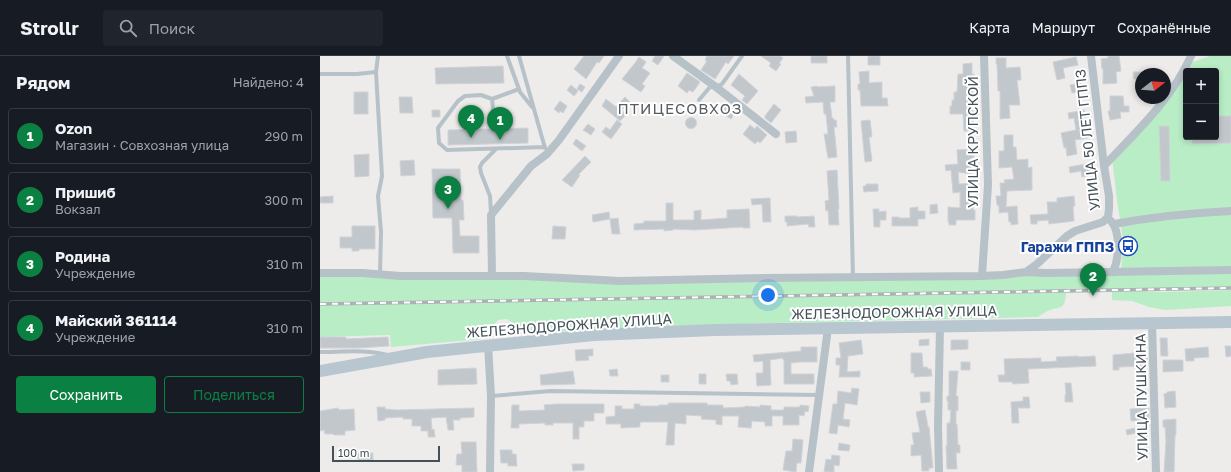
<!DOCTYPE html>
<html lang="ru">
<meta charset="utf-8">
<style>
body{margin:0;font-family:"Golos Text",sans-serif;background:#20242c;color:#f1f3f6}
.controls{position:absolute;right:12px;top:12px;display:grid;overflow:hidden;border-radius:4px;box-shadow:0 2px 6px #0003}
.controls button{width:36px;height:36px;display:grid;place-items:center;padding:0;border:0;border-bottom:1px solid #363941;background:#171b24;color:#f1f3f6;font:20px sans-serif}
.compass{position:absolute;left:815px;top:12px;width:36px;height:36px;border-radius:50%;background:#171b24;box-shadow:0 2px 6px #0003;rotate:73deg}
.scale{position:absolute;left:12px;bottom:10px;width:108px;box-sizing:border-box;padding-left:4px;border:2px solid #445158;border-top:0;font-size:11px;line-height:14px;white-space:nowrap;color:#445158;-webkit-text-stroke:3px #fff;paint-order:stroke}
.you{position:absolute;left:448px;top:239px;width:14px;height:14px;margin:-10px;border:3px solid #fff;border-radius:50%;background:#1a73e8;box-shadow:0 0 0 6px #1a73e833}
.badge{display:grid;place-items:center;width:26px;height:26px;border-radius:50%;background:#0b8043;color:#fff;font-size:13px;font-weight:700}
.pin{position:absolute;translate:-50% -33px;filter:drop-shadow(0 1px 2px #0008)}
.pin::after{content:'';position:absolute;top:21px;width:14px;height:12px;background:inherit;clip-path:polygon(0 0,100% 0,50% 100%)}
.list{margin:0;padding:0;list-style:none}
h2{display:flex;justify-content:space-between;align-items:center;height:52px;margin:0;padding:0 16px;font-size:17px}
h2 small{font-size:13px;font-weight:400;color:#9ea1a6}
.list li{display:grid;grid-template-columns:26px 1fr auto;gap:12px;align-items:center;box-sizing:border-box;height:56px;margin:0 8px 8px;padding:0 8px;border:1px solid #363941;border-radius:4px}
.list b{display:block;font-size:15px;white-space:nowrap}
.list p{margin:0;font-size:13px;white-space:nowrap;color:#9ea1a6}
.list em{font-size:13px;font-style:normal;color:#9ea1a6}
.actions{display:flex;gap:8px;padding:12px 16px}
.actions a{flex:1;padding:9px 0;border:1px solid #0b8043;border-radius:4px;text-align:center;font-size:14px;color:#0b8043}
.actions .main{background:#0b8043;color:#fff}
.icon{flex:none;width:22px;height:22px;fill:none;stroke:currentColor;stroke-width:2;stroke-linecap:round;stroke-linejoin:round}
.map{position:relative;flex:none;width:911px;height:416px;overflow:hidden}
header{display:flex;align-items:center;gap:24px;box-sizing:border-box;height:56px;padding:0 20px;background:#171b24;border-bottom:1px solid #363941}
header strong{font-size:19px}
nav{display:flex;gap:22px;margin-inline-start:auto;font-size:14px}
.search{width:280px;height:36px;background:#20242c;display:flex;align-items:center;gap:10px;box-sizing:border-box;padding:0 14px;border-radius:4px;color:#9ea1a6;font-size:15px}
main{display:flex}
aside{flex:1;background:#171b24}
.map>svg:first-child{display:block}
</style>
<header>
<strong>Strollr</strong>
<div class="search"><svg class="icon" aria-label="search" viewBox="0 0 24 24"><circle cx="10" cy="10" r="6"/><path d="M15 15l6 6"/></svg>Поиск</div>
<nav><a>Карта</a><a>Маршрут</a><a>Сохранённые</a></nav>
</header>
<main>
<aside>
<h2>Рядом<small>Найдено: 4</small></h2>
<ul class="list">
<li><span class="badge">1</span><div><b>Ozon</b><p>Магазин · Совхозная улица</p></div><em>290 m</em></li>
<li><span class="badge">2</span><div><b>Пришиб</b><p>Вокзал</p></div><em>300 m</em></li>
<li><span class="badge">3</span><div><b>Родина</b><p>Учреждение</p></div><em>310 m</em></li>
<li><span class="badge">4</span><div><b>Майский 361114</b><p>Учреждение</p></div><em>310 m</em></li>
</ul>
<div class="actions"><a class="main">Сохранить</a><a>Поделиться</a></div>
</aside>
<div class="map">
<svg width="911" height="416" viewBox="0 0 911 416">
<rect width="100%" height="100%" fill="#eeebeb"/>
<path fill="#b8edc6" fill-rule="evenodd" d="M890,0H911V233L819,235L843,236L911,234V250L845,254L829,251L812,245L792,244V236L746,237C745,255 740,250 727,255C724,257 721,259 718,261L451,267L227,276L204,275L187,263L178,264L162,283L71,291L70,279L0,281V217L252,223L801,216L803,183L797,144L792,101L845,43L867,8ZM866,15H896V81H866Z"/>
<path fill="#c2c7cb" stroke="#cfd2d7" d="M264,0H284L279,7L277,6L266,23L254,13Z
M335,0H344L338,9L332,5Z
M387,0H414L408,8L406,6L395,23L381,14L387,5L385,4Z
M441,0H460L463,2L459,7L461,8L456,15L449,10L451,7Z
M491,0H507V7H491Z
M548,0H560V9H548Z
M788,0H799L801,15L796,16L797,27L783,28V12L782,13L781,3L788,2Z
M319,1L326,6L322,12L330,17L322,28L325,30L321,36L302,23L315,7Z
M756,1L758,9L743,12L745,22L737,24L733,6Z
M676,2H686V12L700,11L701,24H697L700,49H689L690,62L680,63V35H678L677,8H676Z
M652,7V18H654L652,42L654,75H644L643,58H630V50H632V44H634V36H637L638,18H643V8Z
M183,10L184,27L116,28L115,12Z
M549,15V27L562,26V42H567L568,50H541L540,34H538V28H540L539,16Z
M813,16H821V23H814Z
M367,17L380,26L373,36L369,34L367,37L358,30Z
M419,18L438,35L427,48L422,44L425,40L411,29Z
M760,27L762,35L752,37L750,29Z
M260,28L265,31L262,36L257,33Z
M251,29L258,35L254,40L247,34Z
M497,30V31L515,30V46H510L512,62H513L514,64H516L517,71H514L517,101L508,102L504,78H508L506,58H504L503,46L486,47L485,41L494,40L491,31Z
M34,36H48V58H34Z
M790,40H803L804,50H809V56H800L801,62L790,64L788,55H790Z
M79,41H92L93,57H80Z
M305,41L310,46L302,54L306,59L300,65L282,50L286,43L296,51Z
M240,45L247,50L243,57L240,55L239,57L234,53Z
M407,47L417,54L411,63L399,55L403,49L405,50Z
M454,48L461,54L451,67L445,62V60Z
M112,54H120V61H112Z
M764,54L768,82L755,84L757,98L747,100L746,91L744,92L741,77L756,74L754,62L749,63L748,57Z
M896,60H911V87L872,88V81H896Z
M365.5 67a5.5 5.5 0 1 1 11 0a5.5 5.5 0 1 1-11 0Z
M297,64L302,68L291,83L282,76L286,71L290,74Z
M550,64L552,81H549L552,105L545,106L541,65Z
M268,68L275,73L271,79L263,74Z
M430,69L435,73L437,70L447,79L440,87L438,85L435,88L423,78Z
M839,70H849L850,125H841Z
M208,72V87L128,89V74Z
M476,75L477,86L466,87L465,76Z
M684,79H693V91H696L697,104L708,103V112L712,111V134L687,135L686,151L697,150L698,168L691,169V166H689L688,156L679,157V150L677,149L676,140H681L680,127H685L684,124L694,123L692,111L679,112V95H684Z
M256,83L266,90L262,95L253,88Z
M653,93L654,102H651V118L638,116L639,128L654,127L655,135H654L653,154H655V164H636V169H629V166H628V151L640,152V136L633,137L631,114L626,115L625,109L638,108L637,94Z
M49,98V120L35,121L34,99Z
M265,100L271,106L258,119H260L252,131L242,124Z
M94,104L95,119L81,120L80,105Z
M771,107L773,116L767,118L768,120L762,121L761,115L750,117L749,111Z
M112,113H140L141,144H143L144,164H139L140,180H159V197H133L132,162H113Z
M517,114L519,153H518L519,169H509L508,154L506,155L505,145L509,144L507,115Z
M546,128H558V135L544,136L543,130H546Z
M13,140V147H0V141Z
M754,140L755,150H753L754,165L729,168L728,164L717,165V168H711L710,159L728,158L727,146H737V142Z
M450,142L451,166H443L442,148L432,149L431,143Z
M346,147H353V164H374V155L381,154V164L407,162V154L429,153L430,172H423V171L374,174L353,173V174L344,175V173L314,174V168L324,167V165H346Z
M617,148L618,157L610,158V149Z
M598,151V155H605V163H598V170H572V161H579V162H590V152Z
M553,153H559V156L566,155V164H560V171H554Z
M289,156L290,163L273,166L272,159Z
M465,160H477V161L494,160L495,171H489L488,168L467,170V166H465Z
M298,162L300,178H292L290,163Z
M32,170H55V193H39V195H32V192H20V181H32Z
M233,170L246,171L245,183H232Z
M0,281H26V283L68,281L69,290L38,292H0Z
M840,282H847L848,300H841Z
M609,283V289L599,290V284Z
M541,284L543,298L528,300L527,316L540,315V321H519L520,309H516V302H521L519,287Z
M631,284H648V293L631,294Z
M905,290H911V300L906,301Z
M481,291H497V306H479L471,307V318H494V328H464V304H463V302L450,304L451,329L437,330L436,317H443V305L434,306L433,299L481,295Z
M888,291L889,301L874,302V305H866L865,293Z
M273,293V300H268L269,304L256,305L255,294Z
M591,297H602L603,311H607L608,313H611L612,320L594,321V317H591Z
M814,297V298H827L828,310L799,311V314H793V299Z
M758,300V301L775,300L776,310L708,313L709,327L693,328L692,326H679L678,319H685L684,303L721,302V306L737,305L736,301Z
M843,304H863V315L843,316Z
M641,306H650V314H641Z
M156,312L157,328L118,329V314Z
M297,313L298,320H290L289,314Z
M253,315L255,328L221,329L220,319Z
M629,315H638L636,340H638V355L636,354V368H637L638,389H640V397H636L637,413H627L626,390H627V367H630L631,354H628V345H627V340H629Z
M379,318H386V328H379Z
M406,318H417L418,328L411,329L410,325H407Z
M341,319H349V326H341Z
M745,327H751L753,346H745V339H746Z
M532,332L539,333L537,349L525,347L523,363L530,364L529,371L518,369L517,378L509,377L513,348H517L518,335L531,337Z
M855,335L856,351L845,352L844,338L847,337V336Z
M600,336H610V346L601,347Z
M703,341H709L710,352H698L699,367H692L691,346L703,345Z
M348,347H387V349H403V352L425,351V350L440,351V349L451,350V354H464V351H480V349L489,350L488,356L485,355L484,360L479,359V369H463V360H452V370H445V366L432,365L431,372L418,371L419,360H402V369L396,368V364L381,363L382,360L366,359V368L355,367L354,389H346L348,366H320V371L301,372V368H286V361L295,360V350H302V353H314V348H320V350H339V349H348Z
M236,348H284V357H274V365H264V371H259V383H253V367H233V369H225V367L199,368V372H191L192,349H199V355L225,354L224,349Z
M57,351H65V353L77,354L154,352V361L140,362V364H133L134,374H128L126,361L111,362L112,374L114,373L115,381H108V375H101V370H92V363H83V361L65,362V364L58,365Z
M18,352L19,354L34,353L35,374L25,375V379H14L13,378H5L4,374L0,375V355Z
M829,352V364L811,365L810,353Z
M605,354L608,371H609L613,412H609V415H602L601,399L591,400V389H594L592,377L600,376L596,356Z
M856,363V379H855L854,416H844L846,385L845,371H843V364Z
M815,372L816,377L807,379L806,374Z
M818,379H827V394L821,395Z
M473,383L483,384L481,407H477L476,416L463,414L466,395H472Z
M141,386H156L157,416H142V409H136L137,398H142Z
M519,387L530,389L529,395L518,394Z
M180,394H192V398H196L197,410H188V407H181Z
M53,397V404H38V398Z
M512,399L520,400L519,410L514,409V416H504L506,403L511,404Z
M252,408H264V414L253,415Z"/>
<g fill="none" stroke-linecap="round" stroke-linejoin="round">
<path stroke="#b6c2c8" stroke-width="4" d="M58,0L56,16L62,120L58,140L61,176L60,218
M187,0L200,36L212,51
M199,0L225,92
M528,0L533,222
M0,18H37L56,16
M172,43L161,39L145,40L138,45L118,72L119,87L127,94L225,91
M379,44L390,31H396L402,28L422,0
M174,62L172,43L199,33
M171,157L170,140L161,117L160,111L162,107L176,93
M0,296C21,296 48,293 67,299
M171,340L231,335L499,339"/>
<path stroke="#b6c2c8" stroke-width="8" d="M353,0L396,31L456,78
M784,110C816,76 852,43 871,0
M791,165C801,177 799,203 793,216
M794,168C832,161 872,157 911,155
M706,216L717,208L747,180L755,175L783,166L788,161L789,153V140L784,110L771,0
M0,217H43L80,220H204L300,225L443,222L662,220L683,219L706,216L726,217L911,214
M172,220L171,159L211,110L227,98L239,84L299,0
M662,220L668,129L664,0
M832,266L836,416
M168,289L171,340L170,416
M489,416L508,272
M619,416L618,370L620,271"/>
<path stroke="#b8c6d0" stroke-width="12" d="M0,315L107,296L274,279L395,274L911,266"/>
<g stroke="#adb1b6" stroke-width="3.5">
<path id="rail" d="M0,248L911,232"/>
</g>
<use href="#rail" stroke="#fff" stroke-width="2" stroke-dasharray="6" stroke-linecap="butt"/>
</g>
<defs>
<g id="bus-ring" transform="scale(1)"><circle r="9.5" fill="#fff" stroke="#1a4fb4" stroke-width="1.5"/><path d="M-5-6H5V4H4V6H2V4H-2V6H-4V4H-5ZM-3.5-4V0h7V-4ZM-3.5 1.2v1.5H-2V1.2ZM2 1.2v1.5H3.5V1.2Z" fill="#1a4fb4"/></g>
</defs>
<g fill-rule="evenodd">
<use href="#bus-ring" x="808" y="190"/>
</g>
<g text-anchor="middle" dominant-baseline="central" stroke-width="4" stroke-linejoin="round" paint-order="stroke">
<g font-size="14" fill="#445158" stroke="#fff">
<text transform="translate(767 84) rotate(-96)">УЛИЦА 50 ЛЕТ ГППЗ</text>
<text transform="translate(652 86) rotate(-90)">УЛИЦА КРУПСКОЙ</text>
<text transform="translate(574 256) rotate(-1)">ЖЕЛЕЗНОДОРОЖНАЯ УЛИЦА</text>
<text transform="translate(249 269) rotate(-4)">ЖЕЛЕЗНОДОРОЖНАЯ УЛИЦА</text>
<text transform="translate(821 341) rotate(-91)">УЛИЦА ПУШКИНА</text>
</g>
<g font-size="14" font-weight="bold" fill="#164399" stroke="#fff" text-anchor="end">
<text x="794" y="190">Гаражи ГППЗ</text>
</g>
<g font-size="15" letter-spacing="1" fill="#585d60" stroke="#fff">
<text x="360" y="52">ПТИЦЕСОВХОЗ</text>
</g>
</g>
</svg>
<div class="controls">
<button>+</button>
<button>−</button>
</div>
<svg class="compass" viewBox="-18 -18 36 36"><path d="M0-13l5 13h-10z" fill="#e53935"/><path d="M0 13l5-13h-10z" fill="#9ea1a6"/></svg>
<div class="scale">100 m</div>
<div class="you"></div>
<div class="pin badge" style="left:180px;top:84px">1</div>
<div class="pin badge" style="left:773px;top:240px">2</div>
<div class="pin badge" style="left:128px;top:153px">3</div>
<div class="pin badge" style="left:151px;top:82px">4</div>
</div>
</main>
